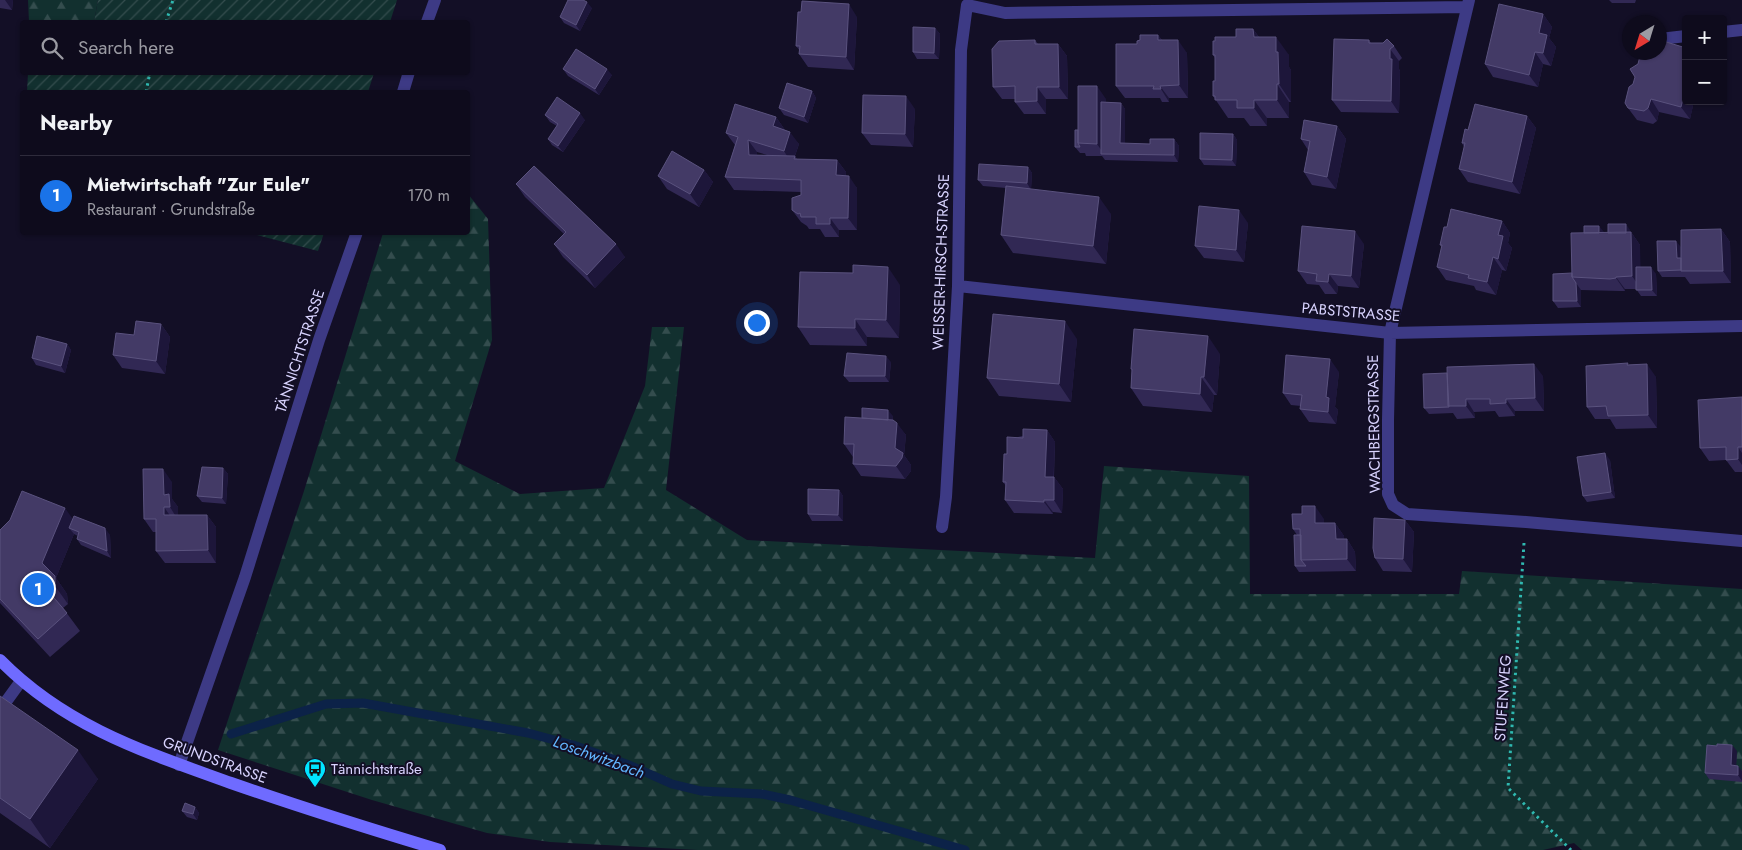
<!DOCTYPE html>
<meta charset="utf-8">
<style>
body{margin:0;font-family:Jost,sans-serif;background:#171425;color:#f1f3f6}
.controls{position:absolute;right:15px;top:15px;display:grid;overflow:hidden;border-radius:5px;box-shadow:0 1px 4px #0004}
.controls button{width:45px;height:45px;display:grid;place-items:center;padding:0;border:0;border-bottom:1px solid #2e2b3b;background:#0e0b1c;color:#f1f3f6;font:25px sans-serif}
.compass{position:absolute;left:1622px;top:15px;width:45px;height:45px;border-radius:50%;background:#0e0b1c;box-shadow:0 1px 4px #0004;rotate:218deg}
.you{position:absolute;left:756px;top:322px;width:18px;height:18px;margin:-12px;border:4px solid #fff;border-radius:50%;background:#1a73e8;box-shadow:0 0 0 8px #1a73e833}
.badge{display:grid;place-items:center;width:32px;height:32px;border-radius:50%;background:#1a73e8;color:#fff;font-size:16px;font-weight:700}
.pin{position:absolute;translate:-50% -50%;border:2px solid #fff;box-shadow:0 1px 5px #0006}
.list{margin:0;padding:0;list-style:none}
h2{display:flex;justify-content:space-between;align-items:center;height:65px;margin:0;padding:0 20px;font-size:21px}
h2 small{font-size:16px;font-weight:400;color:#9b9ba3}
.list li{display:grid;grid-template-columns:32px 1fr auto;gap:15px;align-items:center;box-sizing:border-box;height:80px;padding:0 20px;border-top:1px solid #2e2b3b}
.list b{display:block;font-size:19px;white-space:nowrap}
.list p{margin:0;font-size:16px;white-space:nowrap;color:#9b9ba3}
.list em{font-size:16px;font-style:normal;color:#9b9ba3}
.icon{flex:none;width:28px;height:28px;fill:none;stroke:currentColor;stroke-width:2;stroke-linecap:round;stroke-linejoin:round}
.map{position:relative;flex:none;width:1742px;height:850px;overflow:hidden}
.search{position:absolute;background:#0e0b1c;box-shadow:0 1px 4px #0004;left:20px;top:20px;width:450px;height:55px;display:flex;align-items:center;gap:12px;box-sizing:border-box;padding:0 18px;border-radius:5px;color:#9b9ba3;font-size:19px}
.panel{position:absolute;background:#0e0b1c;box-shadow:0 1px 4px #0004;left:20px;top:90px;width:450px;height:145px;border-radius:5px}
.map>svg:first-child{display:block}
</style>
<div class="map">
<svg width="1742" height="850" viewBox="0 0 1742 850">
<defs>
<pattern id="forest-firs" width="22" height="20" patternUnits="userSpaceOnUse" patternTransform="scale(1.25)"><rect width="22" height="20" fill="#12302f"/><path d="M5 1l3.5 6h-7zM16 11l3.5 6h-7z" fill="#344d4e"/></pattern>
<pattern id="garden-furrows" width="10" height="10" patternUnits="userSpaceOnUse" patternTransform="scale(1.25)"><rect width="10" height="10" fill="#12302f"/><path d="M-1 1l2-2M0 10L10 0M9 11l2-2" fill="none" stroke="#344d4e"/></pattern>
</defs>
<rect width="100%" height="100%" fill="#130f26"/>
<path fill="url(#forest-firs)" d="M28,0H98L94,22H29Z
M468,194L488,219L492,340L455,461L520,494L604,488L645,386L652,327H684L666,490L747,540L1095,558L1104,466L1249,476L1250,594H1459L1462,571L1742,589V850H1582L1574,843L1543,850H698L550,842L487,833L372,800L218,750L304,491L383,233L468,232Z"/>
<path fill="url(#garden-furrows)" d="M98,0H397L390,22H94Z
M28,73V72L374,73L368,92H27Z
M249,233H324L318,251Z"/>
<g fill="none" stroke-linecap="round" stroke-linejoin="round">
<path stroke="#0c2248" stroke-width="9" d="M231,734L326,704L363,703L528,733L573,745L629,765L672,784L701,791L762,794L790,800L965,850"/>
<path stroke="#2fb8b0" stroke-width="3" stroke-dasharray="2.5 4" stroke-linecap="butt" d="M166,22L173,0
M146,92L150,72
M1524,543L1508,788L1571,850"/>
<path stroke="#3d3a85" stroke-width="12" d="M1723,32L1742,30
M1660,39L1686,36"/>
<path stroke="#3d3a85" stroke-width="12" d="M1469,0L1390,333L1388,420V494L1393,505L1407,514L1526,522L1742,541
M967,5L1005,13L1467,7
M427,22L435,0
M403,92L409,72
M958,286L1390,333L1742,326
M942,527L946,497L958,286L961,50L967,5
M0,710L21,681
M179,765L245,577L319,340L357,232"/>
<path stroke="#6f6bff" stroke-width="12" d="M0,660C66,727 145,752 231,783C300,807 370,829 440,850"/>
</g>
<path fill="#312854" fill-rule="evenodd" d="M0,0H13L12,10L0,8Z
M1609,0H1636L1635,3H1612Z
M592,8L580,31L564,23L560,17Z
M1543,14L1552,27L1549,38L1556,47L1551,66L1543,64L1538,87L1493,77L1485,64Z
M857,17L854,70L808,67L799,54L800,51L796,46Z
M935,28L940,34L939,59H917L913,52Z
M1253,29L1259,37L1289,55V67L1291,70V102H1289V118H1267V126H1250L1244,118H1228L1213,96L1215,81V58L1213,55L1236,37Z
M1158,35L1162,40L1187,53L1188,98H1169V102H1162L1160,98H1125L1116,86L1140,40Z
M1035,40L1038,44H1058L1067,56L1068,99H1046V114H1024L1015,102V99H1002L993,87Z
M1369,40L1371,43L1394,46L1402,58L1399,61V69L1400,71L1399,113L1341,112L1332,100Z
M563,69L612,75L599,95L568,76Z
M1629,87L1686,101H1694L1690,119L1659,112L1657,121L1653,124L1637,120L1628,108Z
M812,91L816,98L808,123L784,115L779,108Z
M1106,99V102L1121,103L1125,109V144H1150L1174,139L1179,146L1178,162L1105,160L1102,156H1086L1085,153H1080L1075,147L1078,130Z
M915,109L913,147L871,145L862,133Z
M545,115L585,120L563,152L552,145L548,139L557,126L550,122Z
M1527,116L1536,128L1520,194L1468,182L1459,169L1464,147L1462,143L1468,130Z
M776,117L785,130L799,144L795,156L797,159L837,160L846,172V176L857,188V230H839V237H825L820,229H809L807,226L801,222L792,210L801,195V192L734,190L725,177L735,145L726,133ZM757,152L767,155H757Z
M1337,126L1346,139L1336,189L1312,185L1304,172L1308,150L1301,139Z
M1233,134L1237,140L1236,166L1204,165L1200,159Z
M1028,167L1032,173L1031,189L1111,214L1106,264L1013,253L1001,235L1006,188L983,186L978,180Z
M704,170L713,182L699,207L667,189L658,176Z
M516,184L625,257L595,288L563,257L554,244L564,234L525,197Z
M1502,221L1510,233L1508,243L1512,248L1506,271L1502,270L1496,295L1476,290L1474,286L1446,280L1437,267L1442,247L1440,245L1447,227Z
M1248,223L1244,262L1204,258L1195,246Z
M1721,229L1730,242L1731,283L1690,284L1685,277H1662L1658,271L1681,247Z
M1630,230V232H1631L1640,245V267L1656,274L1657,296H1641L1636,289H1625V291H1619L1581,290V307L1558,308L1553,301L1572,273L1604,232V233Z
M1364,244L1359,288L1338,286L1337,294H1325L1319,285L1307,284L1298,271Z
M900,285L899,338L867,337V346L810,345L798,327Z
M161,324L170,337L165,374L122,368L113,355L134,335Z
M1077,339L1071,402L999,396L987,378Z
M67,344L71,350L65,373L36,365L32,358Z
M1220,354L1217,395H1214L1212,412L1143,406L1131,388L1132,371L1131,369Z
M891,362L889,382H849L844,376Z
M1629,365L1656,377L1657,428L1616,429L1610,419H1595L1587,407Z
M1339,372L1335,407L1338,410L1336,424L1309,422L1300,409L1301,406L1291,405L1283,393Z
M1543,376L1544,411H1515V416L1499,417L1495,411L1474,412L1475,418L1457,419L1453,413L1429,414L1424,408Z
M1742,397V472H1735L1726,460L1709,461L1700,448Z
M893,416V420L906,435L904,455L911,465V471L905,479L861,476L853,464V457L844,444L862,418Z
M1047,430L1055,442L1054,477L1063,489L1062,513L1053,512V514L1014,513L1005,500L1006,486L1003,482L1007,454L1018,437Z
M1610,460L1615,498L1587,502L1583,496Z
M223,468L228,474L226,504L202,502L197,496Z
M172,482V499L178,507V515H207L216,527V563H165L156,551V532H153L144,519Z
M839,490L843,496V521H812L808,514Z
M73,519L110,535L111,558L81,545L77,539L78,536L74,534L56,578L67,594L68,604L63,608L80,631L50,657L0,603V530Z
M1324,519V523H1335L1344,536V539H1347L1355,552L1356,571L1299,572L1295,566L1297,535L1293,529Z
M1405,520L1414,532L1412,572L1383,571L1375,558Z
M0,696L98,779L50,848L0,813Z
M1737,751L1736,765L1742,771V782L1709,779L1705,773Z
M195,807L199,813L197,820L187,817L182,811Z"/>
<path fill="#1d163a" d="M5,0H13L12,10Z
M587,2L592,8L580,31L576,25Z
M849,4L857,17L854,70L846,57Z
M1543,14L1552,27L1549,38L1556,47L1551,66L1543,53L1539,33Z
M935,28L940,34L939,59L934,53Z
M1253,29L1266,47L1254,37Z
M1158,35L1167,47L1158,40Z
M1276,37L1289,55V67L1291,70V102L1279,84L1276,52Z
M1178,40L1187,53L1188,98L1179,85Z
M1058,44L1067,56L1068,99L1059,87Z
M1390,49L1399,61V69L1400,71L1399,113L1391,101Z
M1535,52L1543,64L1538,87L1529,75Z
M607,69L612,75L599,95L595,89Z
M1277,84L1289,102V118L1277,100Z
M1097,86L1106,99L1105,154H1104L1097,144Z
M1160,86L1169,98V102L1161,89Z
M1686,86V101H1694L1690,119L1681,107Z
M1037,87L1046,99V114L1037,101Z
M812,91L816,98L808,123L804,117Z
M906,96L915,109L913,147L905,134Z
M1651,99L1659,112L1657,121L1648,108Z
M1254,100L1267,118V126L1254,108Z
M1121,103L1125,109V150L1120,143Z
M580,113L585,120L563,152L558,146Z
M1527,116L1536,128L1520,194L1512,182Z
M776,117L785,130L773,126Z
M1337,126L1346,139L1336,189L1327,177Z
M790,132L799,144L792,164L784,151Z
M1233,134L1237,140L1236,166L1232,160Z
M1174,139L1179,146L1178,162L1174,155Z
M748,140L757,152L758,167L749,155Z
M837,160L846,172L845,188L836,175Z
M1028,167L1032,173L1031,190L1027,183Z
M704,170L713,182L699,207L690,194Z
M849,176L857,188V230L848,218Z
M1099,197L1111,214L1106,264L1093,246Z
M1239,210L1248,223L1244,262L1236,250Z
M830,218L839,230V237L830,224Z
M1502,221L1510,233L1508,243L1512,248L1506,271L1498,259V235Z
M1626,224L1630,230V245L1626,238Z
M1599,226L1604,232V245L1600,239Z
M1721,229L1730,242L1731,283L1723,271Z
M1355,231L1364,244L1359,288L1351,276Z
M1631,232L1640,245L1641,289L1632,276Z
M1676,241L1681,247V265L1677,258Z
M616,244L625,257L595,288L587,275Z
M1493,257L1502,270L1496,295L1487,282Z
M888,267L900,285L899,338L886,320Z
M1651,267L1656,274L1657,296L1652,290Z
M1329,274L1338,286L1337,294L1328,282Z
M1616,277L1625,289V291L1616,278Z
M1576,283L1581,290V307L1577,301Z
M855,319L867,337V346L855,328Z
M1065,321L1077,339L1071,402L1059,384Z
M161,324L170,337L165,374L156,361Z
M1208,336L1220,354L1217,395L1204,377Z
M67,344L71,350L65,373L61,366Z
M886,356L891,362L889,382L885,376Z
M1330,359L1339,372L1335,407L1338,410L1336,424L1328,412L1326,397Z
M1534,364L1543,376L1544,411L1535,398Z
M1647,364L1656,377L1657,428L1648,415Z
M1201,377L1214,395L1212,412L1200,394Z
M1466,399L1474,412L1475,418L1466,406Z
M1506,399L1515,411V416L1506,403Z
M888,410L893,416L892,432L888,425Z
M897,423L906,435L904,455L911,465V471L905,479L896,466L895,448Z
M1047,430L1055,442L1053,489L1045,477Z
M1738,447L1742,453V465L1738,459Z
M1605,453L1610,460L1615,498L1611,492Z
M223,468L228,474L226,504L222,498Z
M163,469L172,482V499L178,507V520L170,507L164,495Z
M1054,477L1063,489L1062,513L1054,500Z
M839,490L843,496V521L838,515Z
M1044,500L1053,512V514L1044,502Z
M1315,506L1324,519V536L1315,523Z
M164,507L173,520L164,515Z
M65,508L77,525L69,528L74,534L56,578L67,594L68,604L55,586L42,563Z
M207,515L216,527V563L208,550Z
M1405,520L1414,532L1412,572L1403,559Z
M1335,523L1344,536L1345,552L1336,539Z
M105,528L110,535L111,558L107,551Z
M1347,539L1355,552L1356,571L1347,559Z
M1732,745L1737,751L1736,771L1731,765Z
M78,750L98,779L50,848L30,819Z
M1738,766L1742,771V781L1738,775Z
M195,807L199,813L197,820L193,814Z"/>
<path fill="#433a66" stroke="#5a527e" d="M568,0H583L587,2L576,25L560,17Z
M802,1L849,4L846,57L799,54L800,46H796L798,12H801Z
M1499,4L1543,14L1539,33L1547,35L1543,53L1535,52L1529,75L1485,64Z
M913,27L935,28L934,53L913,52Z
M1236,29H1253L1254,37H1276V52H1278L1279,84H1277V100H1254V108H1237V100H1215V96H1213V81H1215V55H1213V41H1215V37H1236Z
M1140,35H1158V40H1178L1179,85L1160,86L1161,89H1153L1154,86H1116V44H1137V41L1140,40Z
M1334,39L1369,40V43H1383L1387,39L1394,46L1390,49V59H1392L1391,101L1332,100Z
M1035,40V44H1058L1059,87H1037V101L1015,102V86L993,87L992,49L999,41Z
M1663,41L1686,48V86L1681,107L1651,99L1648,108L1644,111L1628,108L1625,103L1629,87L1633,84L1635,77L1630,69L1638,64L1641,52H1660V42L1663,43Z
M576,49L607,69L595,89L563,69Z
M787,83L812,91L804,117L779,108Z
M1078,86H1097V144L1078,143Z
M863,95L906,96L905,134L862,133Z
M557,97L580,113L558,146L548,139L558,124L545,115Z
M1101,102L1121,103L1120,143L1150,144V139H1174V155L1101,154Z
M735,104L776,117L773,126L790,132L784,151L748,140L749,155L795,156L794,159L837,160L836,175L849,176L848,218H830V224H816V217H801L800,213L798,214L792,210V198L801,195V180L725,177L738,137L726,133Z
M1475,104L1527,116L1512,182L1459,169L1465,143H1462L1465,129L1468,130Z
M1304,120L1337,126L1327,177L1304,172L1310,141L1301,139Z
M1075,130H1078V143L1080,147H1075Z
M1200,133L1233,134L1232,160L1200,159Z
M672,151L704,170L690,194L658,176Z
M979,164L1028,167L1027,183L978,180Z
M534,166L616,244L587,275L554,244L566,232L516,184Z
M1006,186L1099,197L1093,246L1001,235Z
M1199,206L1239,210L1236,250L1195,246Z
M1451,209L1502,221L1498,235L1503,236L1498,259L1493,257L1487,282L1468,278L1469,275L1437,267L1442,245H1440L1444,227H1447Z
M1608,224H1626V233H1608Z
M1302,226L1355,231L1351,276L1329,274L1328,282L1316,281L1317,274L1298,271Z
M1584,226H1599V233H1584Z
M1721,229L1723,271H1681V230Z
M1631,232L1632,276L1616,277V278L1610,279L1572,277L1571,233Z
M1657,241H1676L1677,258H1681V270L1658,271Z
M853,265L888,267L886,320L855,319V328L798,327L800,272L853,273Z
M1636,267H1651L1652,290H1636Z
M1572,273V277L1576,283L1577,301H1553V274Z
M993,314L1065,321L1059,384L987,378Z
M136,321L161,324L156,361L113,355L116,333L134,335Z
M1134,329L1208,336L1204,377H1201L1200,394L1131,388L1132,369H1131Z
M37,336L67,344L61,366L32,358Z
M847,353L886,356L885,376H844Z
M1286,355L1330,359L1326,397L1329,398L1328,412L1300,409L1302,395L1283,393Z
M1628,363L1627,365L1647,364L1648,415L1608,416L1606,406L1587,407L1586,366Z
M1534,364L1535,398L1506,399V403L1490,404V399H1466V406H1448L1447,367Z
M1447,373L1449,407L1424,408L1423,374Z
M1742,397V447H1738V459L1726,460V447L1700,448L1698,400Z
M862,408L888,410V420L862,418Z
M845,417L893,420L897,423L895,448L903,453L902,458L896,466L853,464L854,444H844Z
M1023,429L1047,430L1045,477H1054V500H1044V502L1005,500L1006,482H1003L1004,454H1007V437L1023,438Z
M1605,453L1611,492L1583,496L1577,457Z
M202,467L223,468L222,498L197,496Z
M143,469H163L164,495L169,494L170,507H164V515H207L208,550L156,551V519H144Z
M808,489L839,490L838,515L808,514Z
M22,491L65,508L42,563L55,576V586L49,592L67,613L38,639L0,599V530L10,520Z
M1302,506H1315V523H1335L1336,539H1347V559L1301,560L1300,529H1293L1292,514H1302Z
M74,516L105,528L107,551L77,539L79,532L69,528Z
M1374,518L1405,520L1403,559L1375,558L1373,548Z
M1294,535H1301V560L1306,566H1295Z
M0,696L78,750L30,819L0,798Z
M1717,744L1732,745L1731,765L1738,766V775L1705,773L1707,745L1717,746Z
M185,803L195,807L193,814L182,811Z"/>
<defs>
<g id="bus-pin" transform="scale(1.125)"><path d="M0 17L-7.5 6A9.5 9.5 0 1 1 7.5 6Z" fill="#00e5ff" stroke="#130f26"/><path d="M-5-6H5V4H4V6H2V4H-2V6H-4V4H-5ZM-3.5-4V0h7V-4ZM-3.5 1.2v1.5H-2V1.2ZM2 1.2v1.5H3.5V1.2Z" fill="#111"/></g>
</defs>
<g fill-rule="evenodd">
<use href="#bus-pin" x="315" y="769"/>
</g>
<g text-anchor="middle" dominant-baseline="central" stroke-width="4" stroke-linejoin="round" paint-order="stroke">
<g font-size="15" fill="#d9d4ff" stroke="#130f26">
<text transform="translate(941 262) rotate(-88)">WEISSER-HIRSCH-STRASSE</text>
<text transform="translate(1351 312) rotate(5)">PABSTSTRASSE</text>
<text transform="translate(300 351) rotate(-72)">TÄNNICHTSTRASSE</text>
<text transform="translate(1374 424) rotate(-91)">WACHBERGSTRASSE</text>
<text transform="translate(1503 698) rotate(-86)">STUFENWEG</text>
<text transform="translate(215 760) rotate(20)">GRUNDSTRASSE</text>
</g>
<g font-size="15" fill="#d9d4ff" stroke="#130f26" text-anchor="start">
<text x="331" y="769">Tännichtstraße</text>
</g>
<g font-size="16" font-style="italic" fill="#62b6ff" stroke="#130f26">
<text transform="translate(599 757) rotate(20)">Loschwitzbach</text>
</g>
</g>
</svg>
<div class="controls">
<button>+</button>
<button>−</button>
</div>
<svg class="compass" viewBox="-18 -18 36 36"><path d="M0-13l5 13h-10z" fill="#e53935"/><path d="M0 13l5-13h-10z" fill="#9b9ba3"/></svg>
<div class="you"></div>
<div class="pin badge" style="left:38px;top:589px">1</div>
<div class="search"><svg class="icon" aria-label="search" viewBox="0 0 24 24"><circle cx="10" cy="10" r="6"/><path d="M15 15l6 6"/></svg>Search here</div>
<section class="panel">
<h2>Nearby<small></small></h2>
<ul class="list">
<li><span class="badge">1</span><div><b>Mietwirtschaft &quot;Zur Eule&quot;</b><p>Restaurant · Grundstraße</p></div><em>170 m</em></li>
</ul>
</section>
</div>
